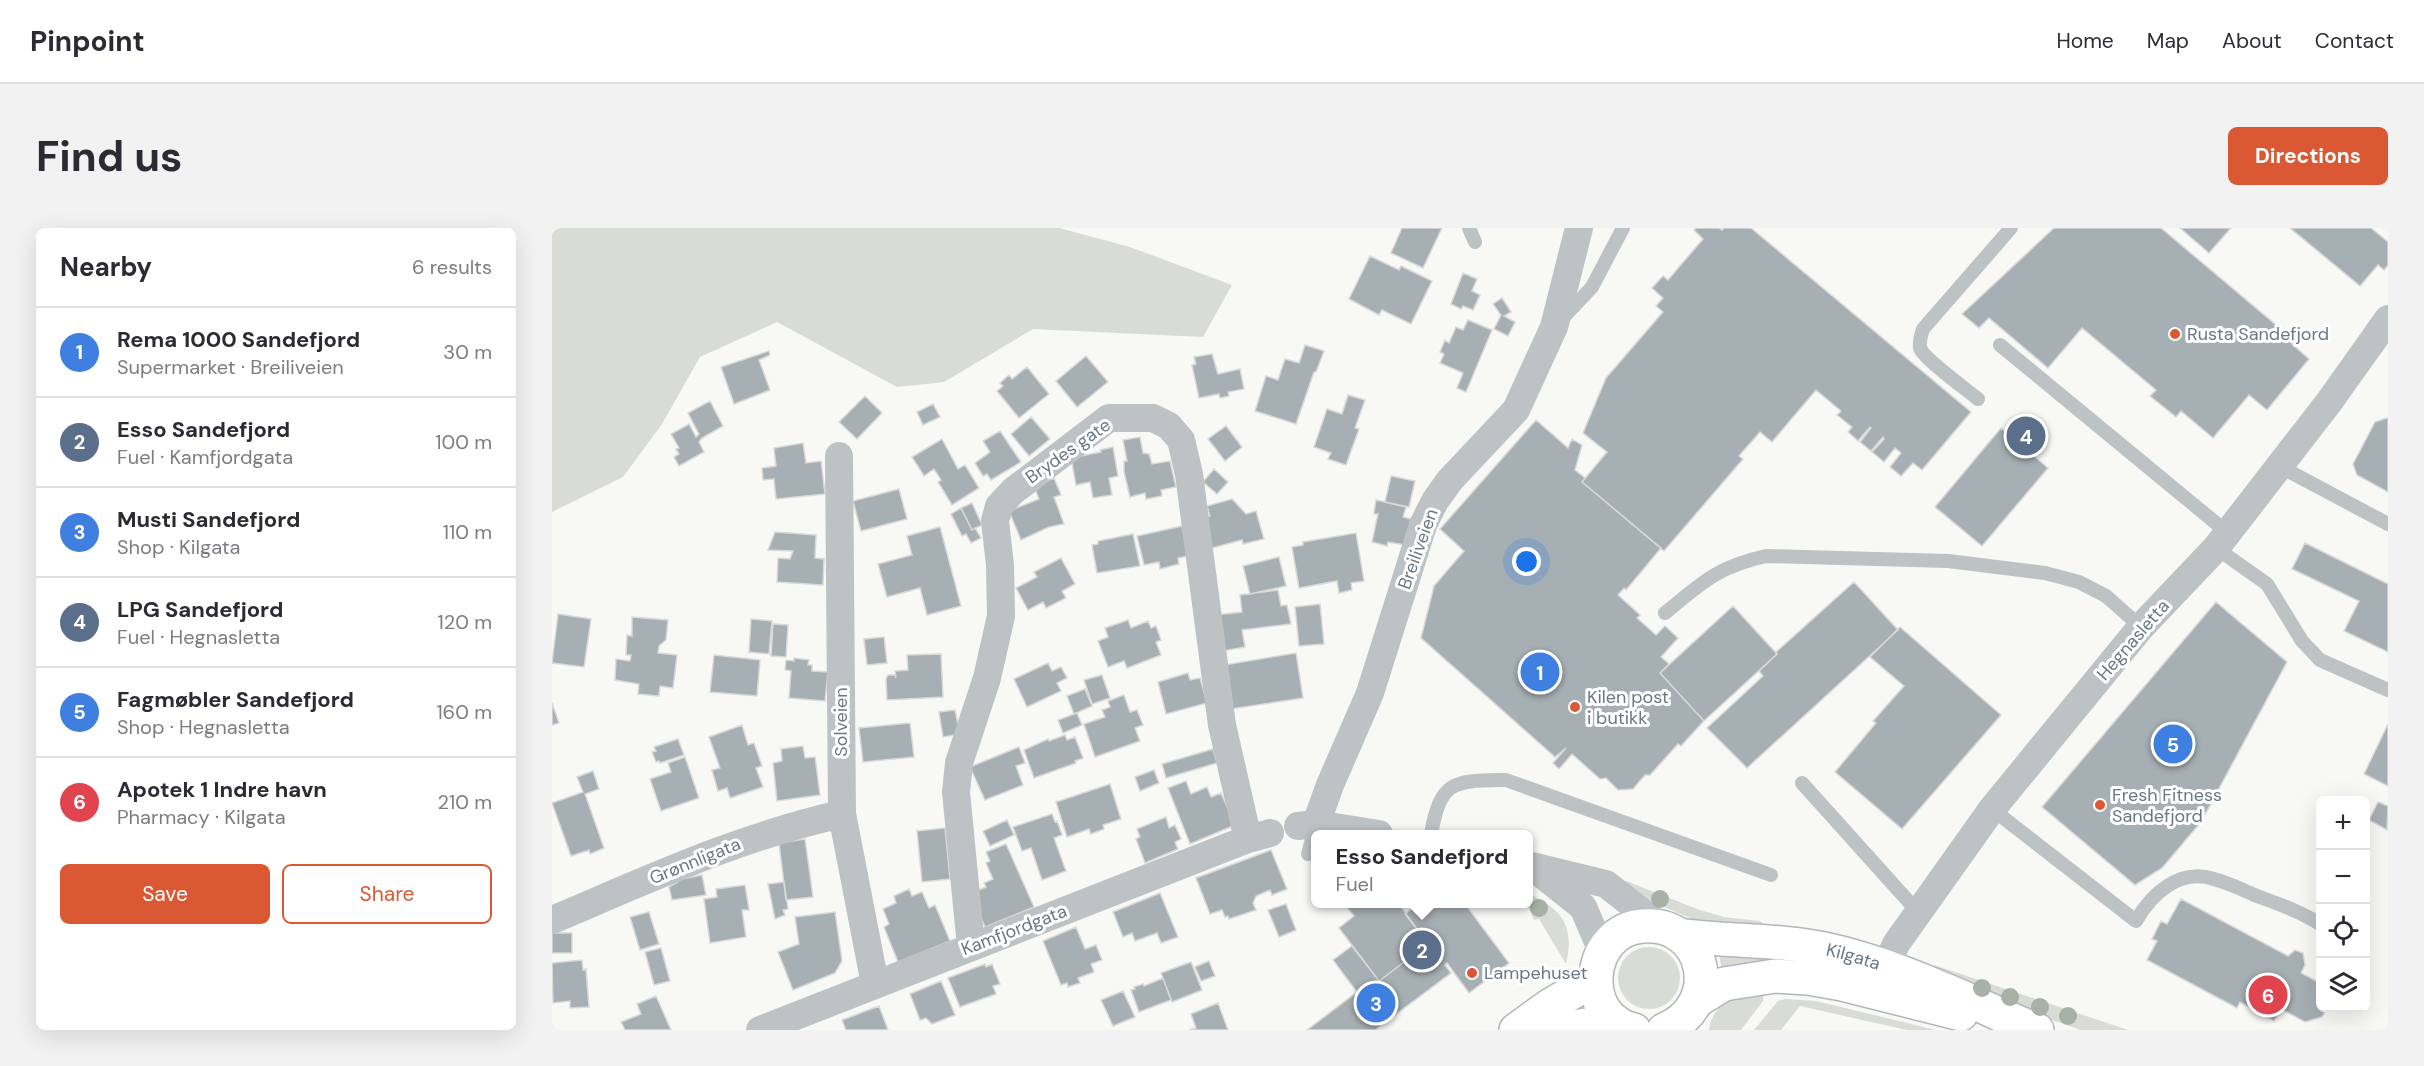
<!DOCTYPE html>
<meta charset="utf-8">
<style>
body{margin:0;font-family:"DM Sans",sans-serif;background:#f2f2f3;color:#2b2b33}
.controls{position:absolute;right:18px;bottom:18px;display:grid;overflow:hidden;border-radius:9px;box-shadow:0 6px 24px #0002}
.controls button{width:54px;height:54px;display:grid;place-items:center;padding:0;border:0;border-bottom:2px solid #e1e1e2;background:#fff;color:#2b2b33;font:30px sans-serif}
.you{position:absolute;left:975px;top:334px;width:21px;height:21px;margin:-15px;border:4px solid #fff;border-radius:50%;background:#1a73e8;box-shadow:0 0 0 9px #1a73e833}
.badge{display:grid;place-items:center;width:39px;height:39px;border-radius:50%;background:#da5833;color:#fff;font-size:20px;font-weight:700}
.pin{position:absolute;translate:-50% -50%;border:3px solid #fff;box-shadow:0 2px 6px #0006}
.popup{position:absolute;left:759px;top:602px;width:222px;height:78px;box-sizing:border-box;display:grid;place-content:center;border-radius:9px;background:#fff;filter:drop-shadow(0 2px 4px #0005);font-size:20px;white-space:nowrap;color:#7c7c81}
.popup b{font-size:22px;color:#2b2b33}
.popup::after{content:'';position:absolute;left:50%;top:100%;margin-left:-12px;border:12px solid transparent;border-top-color:#fff}
.list{margin:0;padding:0;list-style:none}
h2{display:flex;justify-content:space-between;align-items:center;height:78px;margin:0;padding:0 24px;font-size:26px}
h2 small{font-size:20px;font-weight:400;color:#7c7c81}
.list li{display:grid;grid-template-columns:39px 1fr auto;gap:18px;align-items:center;box-sizing:border-box;height:90px;padding:0 24px;border-top:2px solid #e1e1e2}
.list b{display:block;font-size:22px;white-space:nowrap}
.list p{margin:0;font-size:20px;white-space:nowrap;color:#7c7c81}
.list em{font-size:20px;font-style:normal;color:#7c7c81}
.actions{display:flex;gap:12px;padding:18px 24px}
.actions a{flex:1;padding:14px 0;border:2px solid #da5833;border-radius:9px;text-align:center;font-size:21px;color:#da5833}
.actions .main{background:#da5833;color:#fff}
.icon{flex:none;width:33px;height:33px;fill:none;stroke:currentColor;stroke-width:2;stroke-linecap:round;stroke-linejoin:round}
.map{position:relative;flex:none;width:1836px;height:802px;overflow:hidden;border-radius:9px}
header{display:flex;align-items:center;gap:36px;box-sizing:border-box;height:84px;padding:0 30px;background:#fff;border-bottom:2px solid #e1e1e2}
header strong{font-size:28px}
nav{display:flex;gap:33px;margin-inline-start:auto;font-size:21px}
.intro{display:flex;align-items:center;justify-content:space-between;box-sizing:border-box;height:144px;padding:0 36px}
h1{margin:0;font-size:42px}
.button{padding:15px 27px;border-radius:9px;background:#da5833;color:#fff;font-size:21px;font-weight:700}
main{display:flex;gap:36px;padding:0 36px}
aside{flex:1;background:#fff;border-radius:9px;box-shadow:0 6px 24px #0002}
.map>svg:first-child{display:block}
</style>
<header>
<strong>Pinpoint</strong>
<nav><a>Home</a><a>Map</a><a>About</a><a>Contact</a></nav>
</header>
<div class="intro"><h1>Find us</h1><a class="button">Directions</a></div>
<main>
<aside>
<h2>Nearby<small>6 results</small></h2>
<ul class="list">
<li><span class="badge" style="background:#3f7fe0">1</span><div><b>Rema 1000 Sandefjord</b><p>Supermarket · Breiliveien</p></div><em>30 m</em></li>
<li><span class="badge" style="background:#5c6f8a">2</span><div><b>Esso Sandefjord</b><p>Fuel · Kamfjordgata</p></div><em>100 m</em></li>
<li><span class="badge" style="background:#3f7fe0">3</span><div><b>Musti Sandefjord</b><p>Shop · Kilgata</p></div><em>110 m</em></li>
<li><span class="badge" style="background:#5c6f8a">4</span><div><b>LPG Sandefjord</b><p>Fuel · Hegnasletta</p></div><em>120 m</em></li>
<li><span class="badge" style="background:#3f7fe0">5</span><div><b>Fagmøbler Sandefjord</b><p>Shop · Hegnasletta</p></div><em>160 m</em></li>
<li><span class="badge" style="background:#e0444e">6</span><div><b>Apotek 1 Indre havn</b><p>Pharmacy · Kilgata</p></div><em>210 m</em></li>
</ul>
<div class="actions"><a class="main">Save</a><a>Share</a></div>
</aside>
<div class="map">
<svg width="1836" height="802" viewBox="0 0 1836 802">
<rect width="100%" height="100%" fill="#f8f8f5"/>
<path fill="#d8dcd5" d="M0,0H507L578,19L680,57L651,109L481,101L392,154L345,159L225,94L148,129L110,196L71,249L0,284Z
M1074,653L1148,682L1172,689L1208,693L1214,699L1145,693L1096,672L1069,654Z
M977,666C1010,681 1023,698 1014,736L987,691L982,692L975,676Z
M1066 750a31 31 0 1 1 62 0a31 31 0 1 1-62 0Z
M1214,725L1215,738L1170,743L1167,726Z
M1382,737L1576,802H1529L1438,771L1382,739Z
M1212,760L1211,773L1189,802H1157C1161,773 1188,767 1212,760Z
M1233,771L1264,773L1384,802H1355L1248,778L1229,802H1202L1226,773Z"/>
<path fill="#a6afb4" stroke="#d9d9d8" stroke-width="1.5" d="M850,0H890L871,40L839,25Z
M1144,0H1167L1170,2L1172,0H1199L1419,184L1370,242L1361,235L1349,248L1338,239L1349,225L1343,220L1332,234L1320,224L1332,211L1331,209L1319,223L1308,214L1319,200L1318,199L1306,213L1296,204L1300,199L1285,187L1289,183L1264,162L1220,214L1208,204L1187,228L1191,231L1112,323L1030,254L1055,224L1031,205L1054,150L1111,84L1104,78L1111,70L1100,60L1111,48L1116,52L1151,11L1142,2Z
M1502,0H1609L1743,113L1740,116L1757,131L1715,182L1697,167L1661,210L1629,183L1624,189L1598,168L1604,162L1530,100L1496,140L1437,90L1427,100L1410,86Z
M1628,0H1679L1657,25Z
M1738,0H1819L1836,14V37L1832,42L1826,37L1808,58Z
M818,28L847,42L849,38L880,53L859,96L830,82L827,87L797,71Z
M911,45L925,51L920,63L928,67L921,82L911,78L909,81L899,76Z
M950,70L959,84L952,88L963,94L956,108L942,101L949,87L941,76Z
M916,92L940,102L914,164L905,160L911,145L888,135L892,126L888,124L893,112L897,115L904,99L911,102Z
M753,117L772,123L764,144H762L744,196L703,183L714,148L726,152L733,131L747,135Z
M217,123L218,127L207,132L218,162L182,176L169,139Z
M660,126L666,146L688,141L692,161L676,164L677,168L668,170L667,166L647,170L640,137L644,136L642,129Z
M534,128L556,154L525,179L504,153Z
M475,139L497,166L467,190L445,163L451,158L448,155L457,147L460,151Z
M796,167L813,172L803,200L807,201L794,237L776,231L779,225L762,219L775,181L790,186Z
M313,168L330,185L305,211L287,194Z
M158,173L171,198L150,210L147,214L152,224L127,238L122,229L127,226L124,221L127,220L119,206L137,196L144,209L147,206L136,185Z
M381,176L388,189L371,197L365,184Z
M479,189L498,211L477,228L459,206Z
M1835,190H1836V264L1805,247L1801,236L1823,194Z
M984,192L1016,220L1020,211L1030,217L1023,242L1033,250L1030,254L1109,320L1074,362L1072,360L1066,367L1088,387L1085,390L1104,407L1113,398L1126,410L1109,429L1117,436L1108,445L1152,493L1129,518L1126,516L1098,547H1093L1081,561L1066,562L1054,550L1048,551L1020,526L1007,541L1001,535L1014,520L1003,529L869,410L882,358L912,323L888,301Z
M674,198L690,219L673,233L656,211Z
M1449,200L1496,240L1430,318L1383,279Z
M448,203L469,234L439,252L435,246L431,248L423,235L438,224L431,213Z
M588,209L591,225L597,226L600,236L618,233L624,259L609,262L610,268L594,271L593,265L578,269L572,244V233H575L571,212Z
M390,211L406,241L413,237L427,260L400,277L386,254L389,252L382,241L372,248L360,229Z
M251,215L254,235L269,233L273,266L224,271L222,251L211,252L210,240L224,238L222,220Z
M561,219L566,248L557,250L560,267L541,270L538,254L524,257L519,230L549,224L548,222Z
M662,241L676,254L665,266L651,254Z
M839,248L863,253L857,279L833,274Z
M502,250L509,267L502,269L512,296L497,299L469,312L457,283L487,271L482,258Z
M347,261L355,291L309,303L301,273Z
M680,271L694,286L704,283L712,311L691,316L690,312L660,320L652,290L658,288L655,278Z
M824,272L854,279L851,289L859,291L853,317L836,314L835,318L820,314L826,286H822V284Z
M420,275L430,297L420,302L409,280Z
M409,280L420,302L423,300L429,310L419,315L414,306L410,308L399,286Z
M630,298L636,328L626,330L627,336L608,341L607,334L592,337L585,308Z
M388,299L409,378L375,387L368,360L335,369L326,336L360,327L355,308Z
M223,304L264,307L263,330L272,331L271,357L225,354L226,330L238,331L241,323L216,322Z
M804,305L812,353L799,355L800,362L787,365L785,353L747,360L740,319L751,317V314Z
M581,306L588,338L545,345L540,317L546,316V313Z
M1753,315L1836,356V424L1792,403L1807,373L1740,341Z
M727,329L734,358L698,366L691,338Z
M509,330L523,356L510,363L514,370L494,380L491,374L476,382L464,360L485,349L482,344Z
M1302,354L1346,402L1195,540L1155,500L1211,448L1207,443L1225,426L1224,424Z
M726,362L729,378L735,377L739,396L690,402L693,419L671,423L664,387L690,384L688,367Z
M1664,374L1735,434L1649,594L1610,640L1583,657L1490,579Z
M768,376L772,416L747,418L743,379Z
M1181,378L1225,426L1152,493L1108,445Z
M6,386L39,391L32,439L0,435Z
M80,389L116,392L114,412L107,418L106,425L125,427L121,460L108,458L107,468L86,466L87,456L63,452L64,431L78,433L79,427H74L75,407L80,408Z
M199,391L220,393L217,426L197,424Z
M576,392L579,400L596,393L599,400L604,398L609,412L604,414L609,427L575,440L572,433L556,439L546,413L556,409L553,400Z
M221,396L236,397L234,429L219,428Z
M1348,399L1449,487L1350,601L1283,544L1324,495L1321,493L1352,458L1318,429Z
M332,409L335,435L315,437L312,411Z
M744,425L751,470L679,481L672,437Z
M389,426L391,469L335,472L334,451L336,447H343L344,450L343,443L356,442L355,427Z
M162,427L208,432L205,468L158,464Z
M242,430L257,432L256,437H260V443L276,444L273,473L237,470L239,443L233,442L234,432L242,433Z
M496,435L500,443L509,439L515,450L505,455L509,463L475,479L462,451Z
M636,445L638,452L648,450L655,475L614,486L606,454Z
M550,447L558,470L540,476L532,452Z
M533,461L540,478L522,486L515,468Z
M572,467L578,484L585,482L591,497L583,500L588,513L543,529L532,496L553,489L550,482L558,479L556,473Z
M0,475L7,495L0,497Z
M403,482L408,506L391,509L387,484Z
M525,485L530,497L511,505L506,492Z
M358,495L362,529L311,534L307,500Z
M1836,496V558L1812,546Z
M190,497L196,517L202,515L210,538L204,540L211,559L178,570L175,560L166,563L160,542L168,540L157,509Z
M513,507L515,512L523,509L531,530L523,533L524,535L482,550L472,522L496,511L497,513Z
M126,511L132,527L108,535L107,533L104,534L100,524L104,523L102,519Z
M251,518L253,530L263,529L268,567L225,573L221,535L230,533L229,521Z
M467,519L473,535L464,538L471,557L433,572L418,539Z
M661,521L665,535L614,550L610,536Z
M133,529L147,570L109,583L98,551L119,544L116,535Z
M602,542L607,555L588,563L583,549Z
M41,543L47,561L33,566L52,620L38,626L37,622L19,628L0,575L31,564L25,549Z
M634,553L639,566L655,559L659,569L669,565L683,597L638,616L616,560Z
M558,556L569,591L551,597L552,601L539,606L537,601L515,609L504,574Z
M1826,574L1836,578L1835,602L1817,592Z
M500,586L503,594L505,593L510,607L502,610L514,643L490,652L479,620L470,623L461,599Z
M614,589L617,600L623,597L629,611L623,614L626,621L593,635L584,611L588,609L585,601Z
M455,592L462,607L438,618L431,603Z
M393,600L398,651L370,654L365,603Z
M253,611L261,669L234,672L227,615Z
M454,616L482,679L433,699L419,665L434,659L432,655L441,651L434,635L438,633L434,624Z
M719,622L735,661L720,667L718,662L704,668L701,675L704,682L677,691L676,688L673,689L670,682L658,686L644,650Z
M150,647L154,667L120,672L117,659L126,654L125,652Z
M232,654L236,681L231,682L233,687L223,691L216,656Z
M193,657L197,682H190L194,709L158,715L152,671L165,669L164,661Z
M357,661L360,668L370,664L377,680L383,677L398,713L346,734L332,699L337,696L331,681L344,675L342,668Z
M608,665L626,709L609,715L605,705L583,713L580,705L571,709L561,684Z
M1629,671L1736,728L1743,722L1751,725L1753,737L1749,745L1768,755V780H1775L1770,789L1753,794L1729,781L1722,793L1688,774L1685,780L1595,732L1605,713L1600,711L1609,693L1615,696Z
M734,676L744,702L727,709L716,682Z
M792,676H847L876,716L827,753L787,700L802,688Z
M866,676H913L957,735L917,765L895,735L893,737L899,745L823,802H755L805,764L781,732L800,718L827,753L876,716L853,686Z
M97,684L107,716L88,722L78,689Z
M283,684L290,733L283,745L241,762L226,724L247,716L243,689Z
M524,699L533,721L544,717L550,732L539,736L542,744L526,750L528,755L516,759L515,755L509,757L491,713Z
M0,705H20V725H0Z
M109,720L118,753L102,757L93,724Z
M30,732L31,742L34,741L37,779L18,780V773L1,775L0,735Z
M657,733L663,748L649,753L643,739Z
M639,734L650,762L620,774L609,745Z
M433,736L434,739L440,736L448,756L441,758L444,766L408,779L396,750Z
M611,750L619,772L587,784L579,762L583,761L582,759L591,756L592,758Z
M389,753L403,787L380,796L374,790L368,792L358,766Z
M571,763L583,789L561,798L549,772Z
M104,768L119,802H73L69,794L89,786L85,776Z
M666,775L676,802H637L644,800L639,786Z
M327,778L336,802H294L290,792Z"/>
<g fill="none" stroke-linecap="round" stroke-linejoin="round">
<g stroke="#b2b7bc" stroke-width="36">
<g id="secondary">
<path id="s1" d="M1127,707C1177,714 1228,711 1277,722C1318,731 1359,747 1398,764C1427,776 1455,791 1485,802"/>
<path d="M1146,772L1172,756L1223,748L1256,750L1290,756L1409,786"/>
<path d="M964,802L997,778L1043,751"/>
<path d="M998,802L1063,793"/>
<path d="M1082,802C1027,791 1033,702 1091,698C1154,693 1173,777 1112,802"/>
</g>
</g>
<path stroke="#bdc2c5" stroke-width="14" d="M917,0L923,14
M1010,91L1040,59L1071,0
M1448,117L1676,305
M1426,171C1415,162 1372,131 1368,120C1367,113 1369,107 1371,101L1459,0
M1727,238L1836,296
M1664,320L1715,356L1750,413L1768,432L1836,462
M1113,385C1151,354 1165,339 1214,328L1396,333L1493,345L1527,354L1554,368L1589,399
M1250,555L1366,684
M1440,581L1584,693C1600,665 1628,640 1662,651C1677,655 1691,662 1705,668C1727,676 1749,684 1768,696
M879,606C889,551 902,553 954,552L1219,647
M756,626L764,596"/>
<path stroke="#bdc2c5" stroke-width="28" d="M287,228L290,586L323,756
M764,596L778,557L818,465L871,297L883,273L898,252L964,182L1002,99L1027,0
M746,598L764,596L827,606
M976,637L1054,656L1109,699
M987,644L1031,679L1050,723
M0,692C95,652 189,608 290,586
M419,719L404,564L407,535L435,450L449,388L448,337L443,293L447,278L461,263L557,190H601L617,198L629,212L637,246L670,497L696,611
M1334,739L1344,716L1440,581L1589,399L1664,320L1777,174L1836,91
M208,802L696,611L718,605"/>
<use href="#secondary" stroke="#fff" stroke-width="33"/>
</g>
<g fill="#a8b1a5">
<circle cx="1108" cy="671" r="9"/>
<circle cx="987" cy="680" r="9"/>
<circle cx="1430" cy="760" r="9"/>
<circle cx="1458" cy="769" r="9"/>
<circle cx="1488" cy="779" r="9"/>
<circle cx="1516" cy="788" r="9"/>
</g>
<g fill="#da5833" stroke="#fff" stroke-width="2">
<circle cx="1623" cy="106" r="6"/>
<circle cx="1023" cy="479" r="6"/>
<circle cx="1548" cy="577" r="6"/>
<circle cx="920" cy="745" r="6"/>
</g>
<g text-anchor="middle" dominant-baseline="central" stroke-width="6" stroke-linejoin="round" paint-order="stroke">
<g font-size="18" fill="#687885" stroke="#fff" text-anchor="start">
<text x="1635" y="106">Rusta Sandefjord</text>
<text x="1035" y="469">Kilen post<tspan x="1035" dy="21">i butikk</tspan></text>
<text x="1560" y="567">Fresh Fitness<tspan x="1560" dy="21">Sandefjord</tspan></text>
<text x="932" y="745">Lampehuset</text>
</g>
<g font-size="18" fill="#687885" stroke="#fff">
<text transform="translate(516 223) rotate(-35)">Brydes gate</text>
<text transform="translate(866 321) rotate(-70)">Breiliveien</text>
<text transform="translate(1581 412) rotate(-49)">Hegnasletta</text>
<text transform="translate(289 494) rotate(-90)">Solveien</text>
<text transform="translate(143 633) rotate(-22)">Grønnligata</text>
<text transform="translate(462 702) rotate(-21)">Kamfjordgata</text>
<text stroke="none"><textPath href="#s1" startOffset="176">Kilgata</textPath></text>
</g>
</g>
</svg>
<div class="controls">
<button>+</button>
<button>−</button>
<button><svg class="icon" aria-label="locate" viewBox="0 0 24 24"><circle cx="12" cy="12" r="6"/><path d="M12 2v4M12 18v4M2 12h4M18 12h4"/></svg></button>
<button><svg class="icon" aria-label="layers" viewBox="0 0 24 24"><path d="M12 4l9 5-9 5-9-5zM3 14l9 5 9-5"/></svg></button>
</div>
<div class="you"></div>
<div class="pin badge" style="left:988px;top:444px;background:#3f7fe0">1</div>
<div class="pin badge" style="left:870px;top:722px;background:#5c6f8a">2</div>
<div class="popup"><b>Esso Sandefjord</b>Fuel</div>
<div class="pin badge" style="left:824px;top:775px;background:#3f7fe0">3</div>
<div class="pin badge" style="left:1474px;top:208px;background:#5c6f8a">4</div>
<div class="pin badge" style="left:1621px;top:516px;background:#3f7fe0">5</div>
<div class="pin badge" style="left:1716px;top:767px;background:#e0444e">6</div>
</div>
</main>
